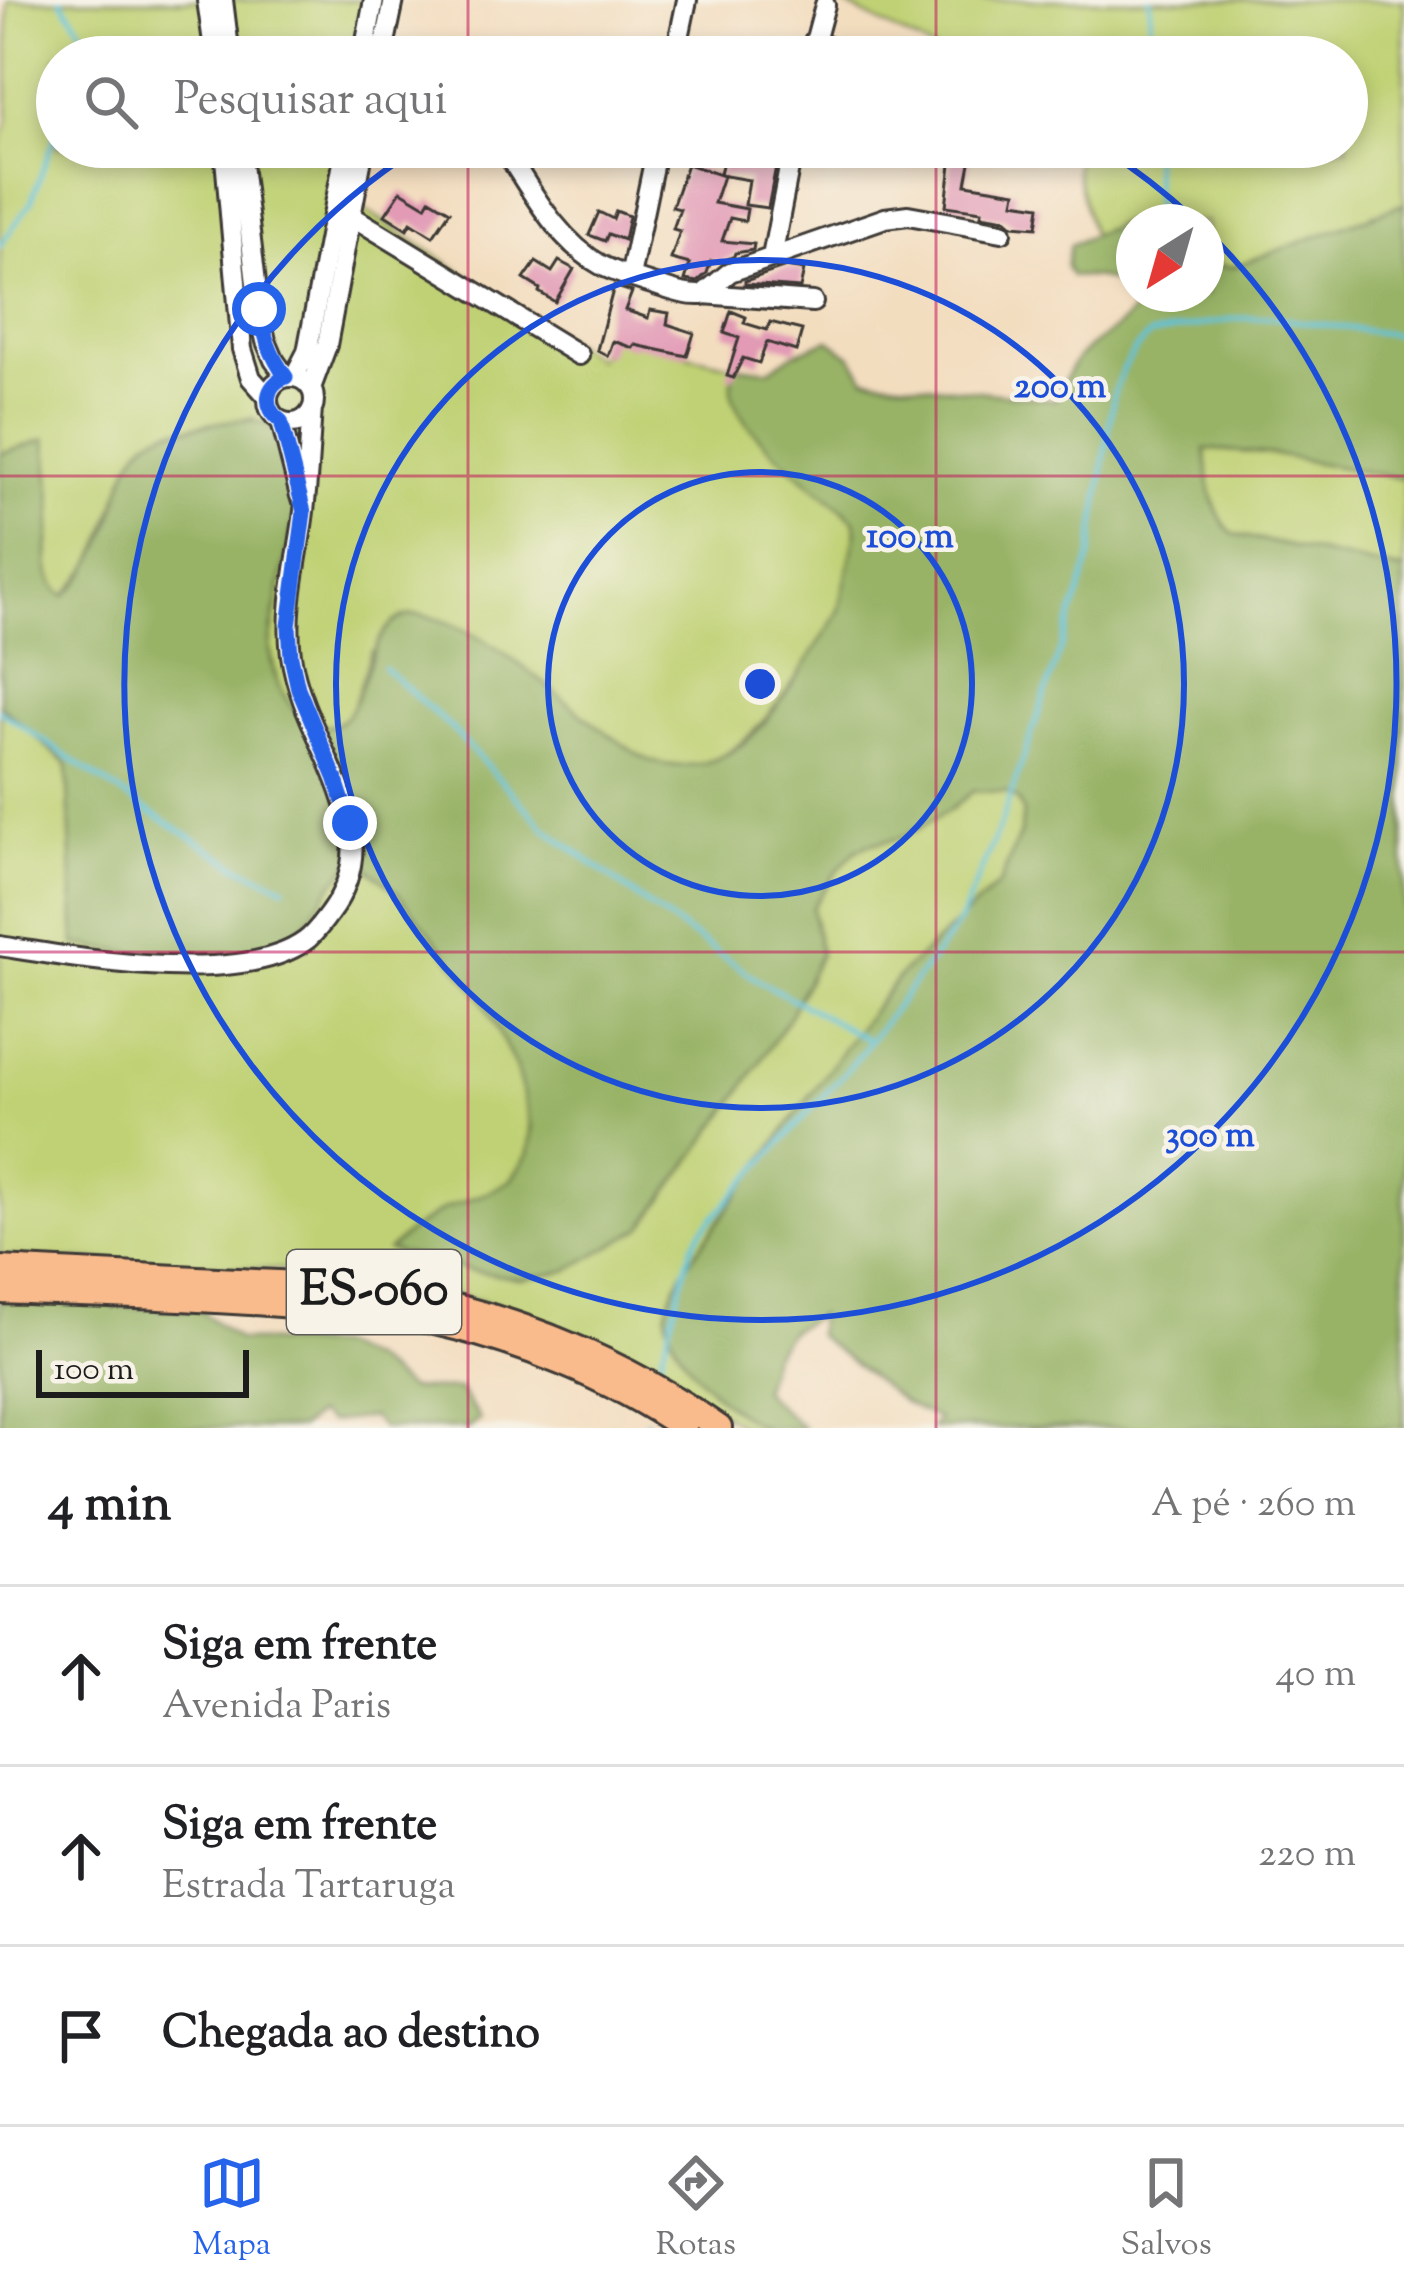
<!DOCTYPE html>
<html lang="pt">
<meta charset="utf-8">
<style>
body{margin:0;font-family:"Sorts Mill Goudy",serif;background:#f2f2f2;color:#202124}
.compass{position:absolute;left:1116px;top:204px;width:108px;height:108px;border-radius:50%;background:#fff;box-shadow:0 6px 18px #0003;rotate:217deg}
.scale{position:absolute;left:36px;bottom:30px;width:213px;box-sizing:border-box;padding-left:12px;border:6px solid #1c1c1c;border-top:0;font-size:33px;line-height:42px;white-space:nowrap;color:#1c1c1c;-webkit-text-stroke:9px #f7f3e8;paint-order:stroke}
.stop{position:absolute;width:36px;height:36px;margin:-27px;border:9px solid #2563eb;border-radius:50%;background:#fff}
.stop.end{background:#2563eb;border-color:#fff;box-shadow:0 3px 12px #0008}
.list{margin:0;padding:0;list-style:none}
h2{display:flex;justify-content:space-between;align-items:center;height:156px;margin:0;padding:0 48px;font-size:51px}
h2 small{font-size:39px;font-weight:400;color:#757577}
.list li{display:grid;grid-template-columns:78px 1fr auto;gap:36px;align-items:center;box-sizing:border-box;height:180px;padding:0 48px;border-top:3px solid #e0e0e0}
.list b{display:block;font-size:45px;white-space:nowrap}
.list p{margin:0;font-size:39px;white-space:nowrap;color:#757577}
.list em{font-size:39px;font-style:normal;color:#757577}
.icon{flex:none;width:66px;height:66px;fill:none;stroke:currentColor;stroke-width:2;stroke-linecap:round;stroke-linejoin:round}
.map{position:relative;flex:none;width:1404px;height:1428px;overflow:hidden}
.search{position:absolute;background:#fff;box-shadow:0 6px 18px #0003;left:36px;right:36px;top:36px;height:132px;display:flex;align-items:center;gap:30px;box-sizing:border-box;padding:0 42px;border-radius:66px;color:#757577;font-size:45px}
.sheet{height:696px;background:#fff}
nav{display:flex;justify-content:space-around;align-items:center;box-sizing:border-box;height:168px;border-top:3px solid #e0e0e0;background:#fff;font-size:33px;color:#757577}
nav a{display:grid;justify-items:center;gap:6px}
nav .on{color:#2563eb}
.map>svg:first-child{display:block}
</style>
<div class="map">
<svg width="1404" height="1428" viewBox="0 0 1404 1428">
<rect width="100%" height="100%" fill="#f7f3e8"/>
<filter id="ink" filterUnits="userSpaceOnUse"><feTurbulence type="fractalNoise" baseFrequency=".00833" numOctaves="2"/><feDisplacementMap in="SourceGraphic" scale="24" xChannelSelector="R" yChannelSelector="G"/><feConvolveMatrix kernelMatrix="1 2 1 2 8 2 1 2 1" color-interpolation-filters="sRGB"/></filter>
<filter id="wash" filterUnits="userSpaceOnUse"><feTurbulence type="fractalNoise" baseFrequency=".004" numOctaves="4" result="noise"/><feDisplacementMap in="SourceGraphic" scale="48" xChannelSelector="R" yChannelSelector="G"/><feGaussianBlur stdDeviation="2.7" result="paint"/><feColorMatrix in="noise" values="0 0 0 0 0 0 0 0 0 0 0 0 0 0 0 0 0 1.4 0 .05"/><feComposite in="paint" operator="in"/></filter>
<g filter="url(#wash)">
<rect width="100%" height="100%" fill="#f3ddbf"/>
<path fill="#c0d174" stroke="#6e7648" stroke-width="3" d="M8,0H364L353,57H57V147H337L327,201L367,211L597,359L611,337L735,366L789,465L855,521L856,532C851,558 849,588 838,612C827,638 795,680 777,704C747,744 701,785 646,759C617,745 590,720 564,701C524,669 489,642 442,621L371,652L352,711L337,725L326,727L311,723L296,712L278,686L270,647L282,573L253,418L165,431L125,477L100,547L91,565L65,596C37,579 52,534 52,507C51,485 48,462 46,440L0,454V146L8,119Z
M836,0H1404V204L1233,267L1206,264V222H1148C1129,217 1110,228 1092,235L1076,171L1077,147H1347V57H947Z
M1205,449L1270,454L1404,479V571L1233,534C1210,512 1209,480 1205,449Z
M0,705L67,764L76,945L295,933L340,872L358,860C372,872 389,882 401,896C426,924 460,965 481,997C505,1034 549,1127 521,1169C504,1194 466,1197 441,1211C422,1221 406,1236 389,1249L468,1270L521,1279L642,1228L735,1100L791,1014L820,954L812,908L837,871L856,850L869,844L897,839L918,829L950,810L973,791L1006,792L1018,800L1023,812L1021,830L1000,883L901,974L884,995L686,1266L667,1309L669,1323L741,1415L766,1428H745L669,1380L582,1336L505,1307L374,1274L0,1256Z"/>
<path fill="#98b366" stroke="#5a6841" stroke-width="3" d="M1404,204V479L1270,454L1205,449C1209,480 1210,512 1233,534L1404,571V1428H931L938,1419L905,1403L817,1335L818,1315L790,1331L772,1355L762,1391L803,1428C791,1428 776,1428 765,1427C731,1418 661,1348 667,1309C669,1295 680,1279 686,1266L862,1024L901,974L1000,883L1021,831L1023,812L1018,800L1006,792L973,791L950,810L918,829L897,839L869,844L856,850L837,871L812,908L820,954L791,1014L735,1100L642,1228L566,1271L521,1279L468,1270L388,1250L410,1231L446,1208L485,1194L511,1180L529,1153L532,1129L516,1068L482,998L397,892L358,860C329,879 321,909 297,931C254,968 129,954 75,945L67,764L0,705V454L46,439C48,461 51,484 52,506C52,534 37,579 65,596C86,577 100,552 110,525C120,498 124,459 148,440C164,427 191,429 211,424C254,414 272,421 303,451C302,503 285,552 277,603C274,618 269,634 270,649C271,670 279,690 292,707C300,716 310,725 323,726C376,732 355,596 431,617C502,637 554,697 613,737C625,745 638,757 652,761C688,773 726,761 753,735C784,703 807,660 832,623L839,611L856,532L855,521C823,490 741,437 732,394C730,386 733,375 735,366L769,370L793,354L829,340L851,356L865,378L1055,400C1062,386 1069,368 1079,357C1099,335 1133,327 1139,294H1206V264L1233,267Z
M1141,220L1148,222H1134V288L1101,278L1071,276L1066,267L1070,245L1121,223Z
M0,1301L200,1310L238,1340L338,1346L371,1360L409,1389H459L480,1420L469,1428H382L372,1417L330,1422L317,1414L300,1428H0Z"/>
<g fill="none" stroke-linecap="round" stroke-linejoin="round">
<path stroke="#5dc3da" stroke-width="4.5" d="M61,0C75,23 88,27 84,57
M1150,0L1151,57
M1153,147L1156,222
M0,246L31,202L57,129
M384,668L452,729L546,829L653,909L761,982L870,1041
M0,711L134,802L239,867L285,887
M658,1370L691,1248L702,1230L855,1061L953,931L963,914L1002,821L1082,586L1091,555L1114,393C1121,371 1131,350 1150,335L1232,319L1267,317L1404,336
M646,1428L647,1421"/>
</g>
<g id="blocks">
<path fill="#e29ab5" d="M953,147H973L966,184L1016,192L1014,202L1040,206L1037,227L1013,225L1006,219L981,215L982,211L946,206Z
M723,160L776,166L768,208L745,205L749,180L720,175Z
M687,164L723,176L714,203L747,209L745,221L730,218L722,241L754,244L753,250L735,253L734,256L721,262L711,261L707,273L697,282L685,280L690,264L671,259L680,231L673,229L680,209L672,207Z
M401,191L426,206L430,199L450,211L433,236L411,222L407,229L385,215Z
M616,211L629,216L624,240L608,234L605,241L589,235L599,212L613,219Z
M559,261L574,269L555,302L539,292L540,289L524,279L536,262L552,272Z
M786,267L804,270L800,288L745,284V281Z
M614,286L632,292L625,310L648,318L650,310L669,313L667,324L694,333L687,356L635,345L633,348L613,341L608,356L597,350Z
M731,311L746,317L744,323L767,330L770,322L802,330L796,351L767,342L759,363L743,358L733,378L727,376L739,338L724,333Z"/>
</g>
</g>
<g filter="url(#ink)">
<use href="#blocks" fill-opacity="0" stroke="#3c3934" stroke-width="3"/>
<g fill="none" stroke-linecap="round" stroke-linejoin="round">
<g stroke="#3c3934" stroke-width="24">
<path id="minor" d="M207,0L215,57
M223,0L230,57
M814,41L853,57
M363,57L374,0
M382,57L394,0
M675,57L687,0
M811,57L825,5
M224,147L242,349L251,378L268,397
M240,147L259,309L266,341L274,360L286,377
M503,147C530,188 557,241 601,265C618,274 637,279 655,285C671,290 686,296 702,295L730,272L885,218L908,215L1002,232
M350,215L579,355
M772,257L793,147
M630,277L657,147
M703,294L813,302
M268 400a23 23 0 1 1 46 0a23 23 0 1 1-46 0Z
M294,377L307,352L346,147
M311,388L327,345L364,147
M281,421L300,496
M0,946C76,958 240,988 305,941C315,934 322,923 329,914C346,891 355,866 352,837C344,773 300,719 291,655C285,610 297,563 303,519C308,483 309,446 312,409"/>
</g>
<g stroke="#3c3934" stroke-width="30">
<path id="major" d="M0,1269C79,1273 158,1277 237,1281C292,1284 347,1285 401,1295C515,1316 625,1361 719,1428
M0,1291C101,1295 202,1297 303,1306C346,1310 389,1312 431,1321C519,1341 610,1377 684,1428"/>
</g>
<use href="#minor" stroke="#fff" stroke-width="18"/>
<use href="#major" stroke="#fabb8c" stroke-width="24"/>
</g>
</g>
<g fill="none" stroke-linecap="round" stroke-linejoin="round" filter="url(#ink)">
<path stroke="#2563eb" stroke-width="15" d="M259,309C264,335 270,355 286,377C265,385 262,407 281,421L304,512L289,626L291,657L298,688L335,777L350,823"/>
</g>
<path fill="none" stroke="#c2185b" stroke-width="3" stroke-opacity="0.55" d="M468,0V57M936,0V57M468,147V1428M936,147V1428M0,476H1404M0,952H1404"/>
<g fill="none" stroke="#1d4ed8" stroke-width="6">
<circle cx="760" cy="684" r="212"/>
<circle cx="760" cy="684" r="424"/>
<path d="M655 57A636 636 0 0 1 865 57M1102 148A636 636 0 0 1 1194 219M1210 234A636 636 0 1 1 418 148"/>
</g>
<g text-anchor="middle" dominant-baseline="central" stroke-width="9" stroke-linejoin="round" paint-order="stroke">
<rect fill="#f7f3e8" stroke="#5e5c59" stroke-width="3" x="287" y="1250" width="174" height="84" rx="9"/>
<g font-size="48" font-weight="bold" fill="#1c1c1c">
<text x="374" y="1292">ES-060</text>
</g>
</g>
<circle cx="760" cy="684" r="18" fill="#1d4ed8" stroke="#f7f3e8" stroke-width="6"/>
<g font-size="36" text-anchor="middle" font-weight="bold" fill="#1d4ed8" stroke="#f7f3e8" stroke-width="9" stroke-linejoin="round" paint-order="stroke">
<text x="1060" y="397">200 m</text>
<text x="910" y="547">100 m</text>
<text x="1210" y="1146">300 m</text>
</g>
</svg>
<svg class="compass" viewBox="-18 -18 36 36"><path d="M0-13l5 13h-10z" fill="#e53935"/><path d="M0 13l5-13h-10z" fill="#757577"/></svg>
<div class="scale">100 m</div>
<div class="stop" style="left:259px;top:309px"></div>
<div class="stop end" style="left:350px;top:823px"></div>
<div class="search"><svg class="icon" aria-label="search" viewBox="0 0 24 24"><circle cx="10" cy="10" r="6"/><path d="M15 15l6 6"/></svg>Pesquisar aqui</div>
</div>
<section class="sheet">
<h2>4 min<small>A pé · 260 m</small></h2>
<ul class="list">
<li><svg class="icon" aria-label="ahead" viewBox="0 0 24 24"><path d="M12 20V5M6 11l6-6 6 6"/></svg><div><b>Siga em frente</b><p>Avenida Paris</p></div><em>40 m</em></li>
<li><svg class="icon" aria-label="ahead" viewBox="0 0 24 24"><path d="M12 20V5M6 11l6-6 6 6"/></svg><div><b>Siga em frente</b><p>Estrada Tartaruga</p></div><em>220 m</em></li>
<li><svg class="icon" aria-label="arrive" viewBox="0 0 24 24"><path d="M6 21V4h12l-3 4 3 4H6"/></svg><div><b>Chegada ao destino</b></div></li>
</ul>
</section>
<nav>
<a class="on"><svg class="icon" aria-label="map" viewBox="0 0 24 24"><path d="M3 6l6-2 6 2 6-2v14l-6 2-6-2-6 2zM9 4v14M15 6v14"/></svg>Mapa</a>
<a><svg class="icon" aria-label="directions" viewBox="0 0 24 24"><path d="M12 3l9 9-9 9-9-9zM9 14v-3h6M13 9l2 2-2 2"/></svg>Rotas</a>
<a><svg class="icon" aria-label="saved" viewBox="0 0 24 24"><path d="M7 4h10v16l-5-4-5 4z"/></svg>Salvos</a>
</nav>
